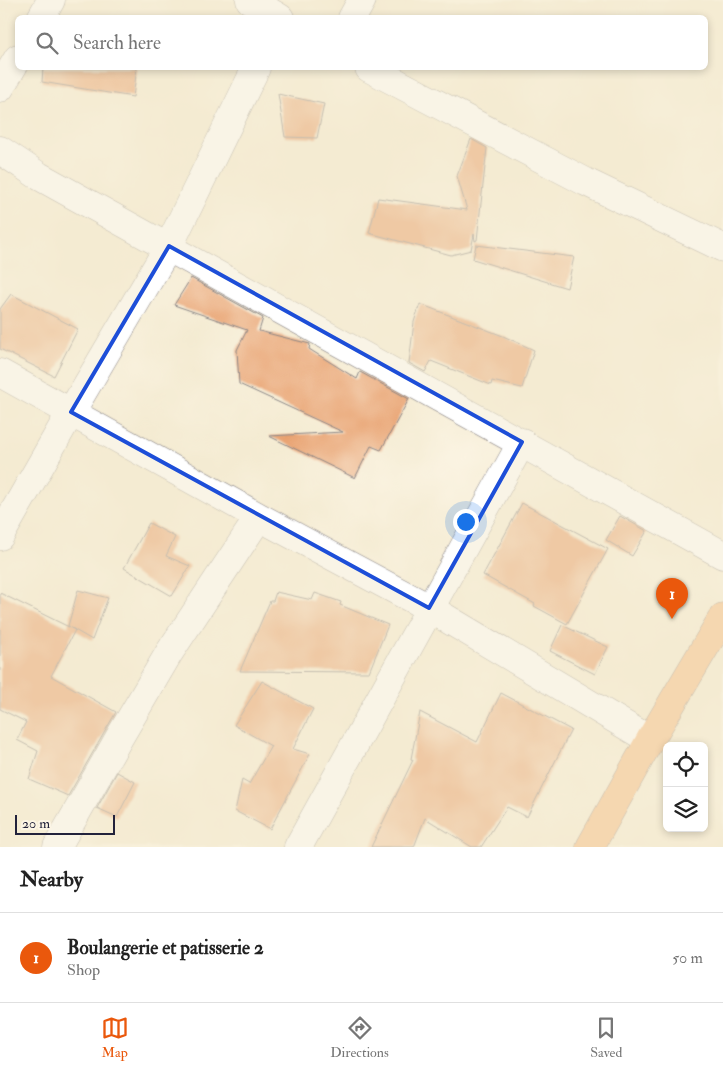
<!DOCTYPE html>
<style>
body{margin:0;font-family:"IM FELL Double Pica",serif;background:#f2f2f2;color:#222}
.controls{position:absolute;right:15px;bottom:15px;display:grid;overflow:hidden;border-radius:8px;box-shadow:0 2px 8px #0003}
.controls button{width:45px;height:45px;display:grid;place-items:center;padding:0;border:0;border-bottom:1px solid #e0e0e0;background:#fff;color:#222;font:25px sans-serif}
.scale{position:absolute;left:15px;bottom:12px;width:100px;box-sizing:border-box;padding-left:5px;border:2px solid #22223b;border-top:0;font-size:14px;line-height:18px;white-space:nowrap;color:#22223b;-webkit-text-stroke:4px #fcf5e5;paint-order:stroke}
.you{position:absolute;left:465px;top:521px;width:18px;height:18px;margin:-12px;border:4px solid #fff;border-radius:50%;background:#1a73e8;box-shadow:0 0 0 8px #1a73e833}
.badge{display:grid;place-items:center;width:32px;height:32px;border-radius:50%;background:#ea580c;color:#fff;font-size:16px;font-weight:700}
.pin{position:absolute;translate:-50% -41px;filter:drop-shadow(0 1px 2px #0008)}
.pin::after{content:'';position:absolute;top:26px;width:18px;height:15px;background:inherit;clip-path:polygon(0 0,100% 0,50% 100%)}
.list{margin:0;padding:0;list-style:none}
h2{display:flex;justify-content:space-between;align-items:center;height:65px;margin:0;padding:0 20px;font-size:21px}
h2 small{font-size:16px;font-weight:400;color:#767676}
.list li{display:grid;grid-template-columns:32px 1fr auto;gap:15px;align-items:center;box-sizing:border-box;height:90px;padding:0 20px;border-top:1px solid #e0e0e0}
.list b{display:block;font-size:19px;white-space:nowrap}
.list p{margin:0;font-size:16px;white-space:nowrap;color:#767676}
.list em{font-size:16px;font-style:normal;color:#767676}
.icon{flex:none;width:28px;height:28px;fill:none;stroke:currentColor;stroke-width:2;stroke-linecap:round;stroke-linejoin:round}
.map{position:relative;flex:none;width:723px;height:847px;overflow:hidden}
.search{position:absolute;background:#fff;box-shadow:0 2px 8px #0003;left:15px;right:15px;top:15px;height:55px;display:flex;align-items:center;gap:12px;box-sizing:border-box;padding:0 18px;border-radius:8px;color:#767676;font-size:19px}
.sheet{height:155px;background:#fff}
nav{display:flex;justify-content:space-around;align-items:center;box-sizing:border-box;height:70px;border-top:1px solid #e0e0e0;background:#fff;font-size:14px;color:#767676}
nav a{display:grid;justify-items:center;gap:2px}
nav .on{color:#ea580c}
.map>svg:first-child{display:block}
</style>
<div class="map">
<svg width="723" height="847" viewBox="0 0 723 847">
<rect width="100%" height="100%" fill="#fcf5e5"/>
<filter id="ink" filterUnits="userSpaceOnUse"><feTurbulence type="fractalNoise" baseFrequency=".02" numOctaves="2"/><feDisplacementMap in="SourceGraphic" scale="10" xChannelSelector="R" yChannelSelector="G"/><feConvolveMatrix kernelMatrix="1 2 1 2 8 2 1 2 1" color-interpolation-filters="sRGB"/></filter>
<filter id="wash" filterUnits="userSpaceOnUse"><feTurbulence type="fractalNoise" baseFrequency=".0096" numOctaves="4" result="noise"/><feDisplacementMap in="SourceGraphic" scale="20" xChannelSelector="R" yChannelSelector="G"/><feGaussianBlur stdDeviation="1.12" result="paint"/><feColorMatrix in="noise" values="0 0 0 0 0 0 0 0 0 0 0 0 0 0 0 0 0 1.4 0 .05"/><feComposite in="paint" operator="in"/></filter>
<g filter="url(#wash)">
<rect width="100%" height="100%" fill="#f4ebd2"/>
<g id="blocks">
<path fill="#e8a06e" d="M43,68H137L133,97L42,82Z
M278,94L324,104L317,138L285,137Z
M471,139L487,148L477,240L475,241L474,234L471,250L451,255L369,233L378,198L467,210L457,176Z
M476,245L574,257L567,288L473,259Z
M191,278L263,318L259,331L310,344L309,349L357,379L360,372L409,399L381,450L371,446L355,478L269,436L343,432L239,384L237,350L247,330L174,305Z
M11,294L78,329L54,376L0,349V309Z
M420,304L503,336L534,350L522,388L492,381L491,385L431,361L425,372L409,363L414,322Z
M522,503L608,549L567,624L534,606L535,604L483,575Z
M620,516L647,531L632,556L606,540Z
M149,523L175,537L166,556L190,566L172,596L124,568Z
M78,590L108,598L92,640L68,626Z
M276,592L312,600L315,593L341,602L340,605L388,625L369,672L240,671L270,601H273Z
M0,593L75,630L51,676L116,712L68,796L29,779L38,751L17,740L26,722L0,709Z
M562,625L608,647L595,674L550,651Z
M262,681L313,709L293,749L310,754L270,829L235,811L242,780L249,784L271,746L234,725Z
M501,693L571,730L527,817L507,807L481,847H472L425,818L414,847H371L413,760L411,759L420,712L477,742Z
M117,772L135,782L117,817L97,808Z"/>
</g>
</g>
<g filter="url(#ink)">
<use href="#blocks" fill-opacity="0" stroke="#8b8686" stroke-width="1"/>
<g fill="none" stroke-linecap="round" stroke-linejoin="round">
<g stroke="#8b8686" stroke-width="29">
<path id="street" d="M250,0L280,18
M41,18L51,0
M352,18L362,0
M369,68L586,182L723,248
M0,88L18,58
M0,150L39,176L723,555
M0,373L259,517L429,608L650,740
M0,536L71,412L169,246L256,68
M57,847L119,738L169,653L259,517
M298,847L522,442"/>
</g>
<g stroke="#8b8686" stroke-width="29">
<path id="primary" d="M590,847L650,740L723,617"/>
</g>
<use href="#street" stroke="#fff" stroke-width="28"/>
<use href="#primary" stroke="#f7be88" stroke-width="28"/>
</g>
</g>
<path d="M0 0H723V847H0ZM169,246L522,442L429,608L71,412Z" fill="#f4ebd2" fill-opacity=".55" fill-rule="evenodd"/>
<path fill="none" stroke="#1d4ed8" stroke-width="4" stroke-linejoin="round" d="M169,246L522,442L429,608L71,412Z"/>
</svg>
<div class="controls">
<button><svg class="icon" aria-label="locate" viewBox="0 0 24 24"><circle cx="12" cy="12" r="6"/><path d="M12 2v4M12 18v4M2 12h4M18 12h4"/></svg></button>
<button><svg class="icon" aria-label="layers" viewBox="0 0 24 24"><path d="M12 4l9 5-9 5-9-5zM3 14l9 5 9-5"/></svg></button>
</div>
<div class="scale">20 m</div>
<div class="you"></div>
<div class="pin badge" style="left:672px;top:619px">1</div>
<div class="search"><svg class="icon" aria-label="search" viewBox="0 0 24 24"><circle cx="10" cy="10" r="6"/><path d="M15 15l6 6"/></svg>Search here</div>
</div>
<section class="sheet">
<h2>Nearby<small></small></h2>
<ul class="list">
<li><span class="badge">1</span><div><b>Boulangerie et patisserie 2</b><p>Shop</p></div><em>50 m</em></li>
</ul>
</section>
<nav>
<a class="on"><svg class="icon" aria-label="map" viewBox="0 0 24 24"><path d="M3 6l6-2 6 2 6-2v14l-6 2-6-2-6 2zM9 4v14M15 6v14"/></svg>Map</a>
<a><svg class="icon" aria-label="directions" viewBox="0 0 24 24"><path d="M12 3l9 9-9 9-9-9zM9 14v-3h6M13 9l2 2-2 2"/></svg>Directions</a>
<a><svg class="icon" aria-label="saved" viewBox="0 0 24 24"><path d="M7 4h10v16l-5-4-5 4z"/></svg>Saved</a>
</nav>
